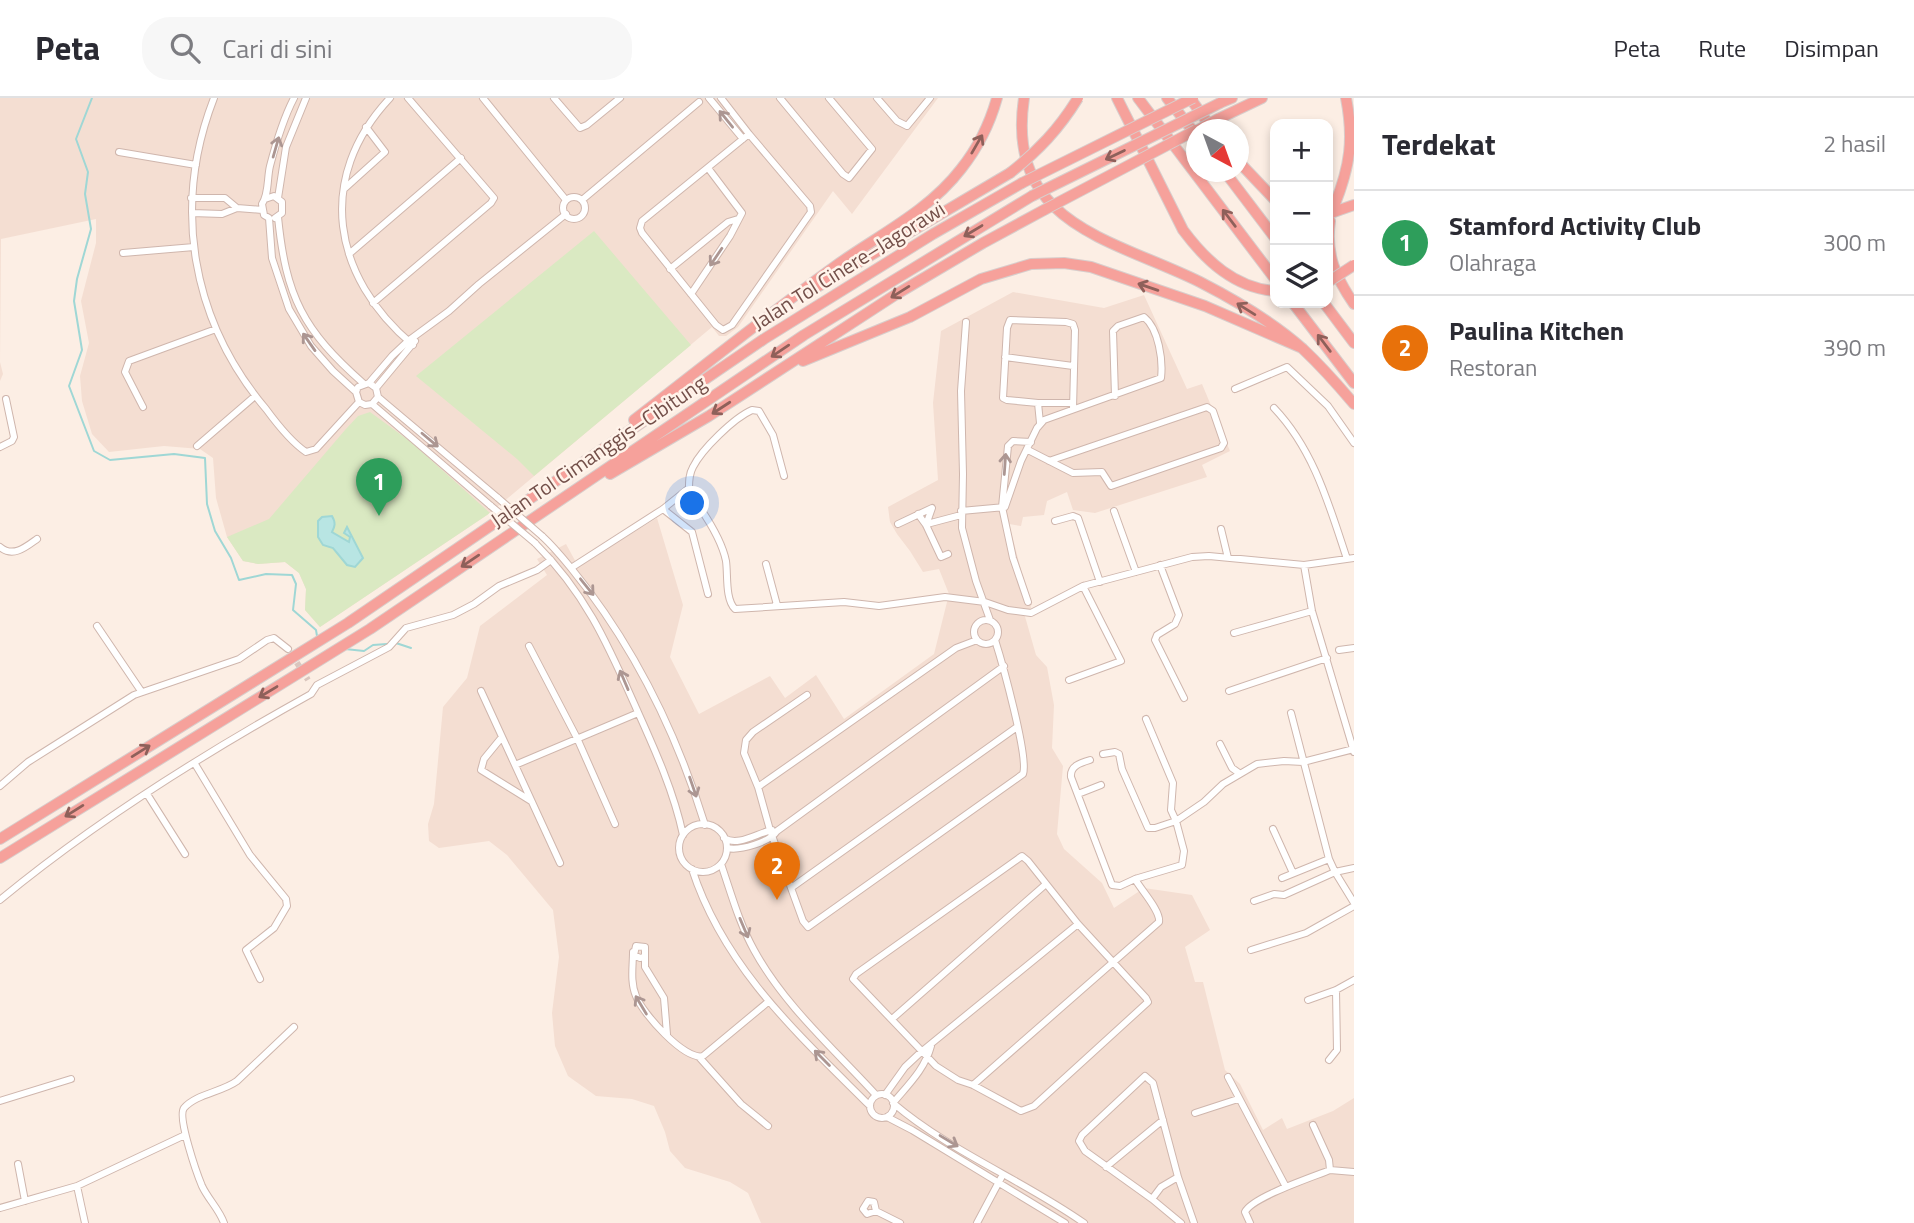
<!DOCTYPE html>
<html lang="id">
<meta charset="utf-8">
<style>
body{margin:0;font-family:"Titillium Web",sans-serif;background:#f7f7f7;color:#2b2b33}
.controls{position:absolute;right:21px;top:21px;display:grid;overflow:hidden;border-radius:14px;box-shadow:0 4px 10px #0003}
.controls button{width:63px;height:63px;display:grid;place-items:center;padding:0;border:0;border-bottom:2px solid #e1e1e2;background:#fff;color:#2b2b33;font:35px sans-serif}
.compass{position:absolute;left:1186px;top:21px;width:63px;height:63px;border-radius:50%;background:#fff;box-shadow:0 4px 10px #0003;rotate:139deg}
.you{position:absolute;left:693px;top:406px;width:24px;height:24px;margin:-18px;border:5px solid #fff;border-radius:50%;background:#1a73e8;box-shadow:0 0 0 10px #1a73e833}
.badge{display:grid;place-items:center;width:46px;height:46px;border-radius:50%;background:#7c3aed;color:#fff;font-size:23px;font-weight:700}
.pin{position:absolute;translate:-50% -58px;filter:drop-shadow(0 2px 4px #0008)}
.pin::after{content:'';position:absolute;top:37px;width:24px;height:21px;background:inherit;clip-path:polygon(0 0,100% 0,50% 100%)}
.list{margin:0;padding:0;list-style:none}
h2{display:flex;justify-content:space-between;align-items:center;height:91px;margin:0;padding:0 28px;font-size:30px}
h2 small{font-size:23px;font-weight:400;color:#7c7c81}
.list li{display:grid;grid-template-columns:46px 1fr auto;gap:21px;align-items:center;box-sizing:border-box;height:105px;padding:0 28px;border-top:2px solid #e1e1e2}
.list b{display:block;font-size:26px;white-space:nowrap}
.list p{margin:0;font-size:23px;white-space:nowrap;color:#7c7c81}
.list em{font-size:23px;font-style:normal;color:#7c7c81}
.icon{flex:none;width:38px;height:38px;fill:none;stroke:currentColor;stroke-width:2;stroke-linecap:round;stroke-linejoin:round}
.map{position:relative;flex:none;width:1354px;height:1125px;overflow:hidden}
header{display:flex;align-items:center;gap:42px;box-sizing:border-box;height:98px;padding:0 35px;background:#fff;border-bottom:2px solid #e1e1e2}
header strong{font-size:33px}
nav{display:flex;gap:38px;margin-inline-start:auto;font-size:24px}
.search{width:490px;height:63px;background:#f7f7f7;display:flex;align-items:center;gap:18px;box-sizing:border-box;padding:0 24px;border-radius:28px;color:#7c7c81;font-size:26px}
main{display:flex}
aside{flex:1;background:#fff}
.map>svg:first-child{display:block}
</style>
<header>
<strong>Peta</strong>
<div class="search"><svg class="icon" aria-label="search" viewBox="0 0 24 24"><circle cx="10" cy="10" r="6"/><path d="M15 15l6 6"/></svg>Cari di sini</div>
<nav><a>Peta</a><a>Rute</a><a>Disimpan</a></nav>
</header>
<main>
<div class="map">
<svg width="1354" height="1125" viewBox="0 0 1354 1125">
<rect width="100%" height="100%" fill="#fceee4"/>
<path fill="#f4ded2" d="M0,0H938L852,116L833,93L738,229L726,238H719L712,229L490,415L320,529L305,512L306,491L299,475L285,464L258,466L243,463L227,439L216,400L213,360L200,351L164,348L109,354L92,336L82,303L80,278L89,245L81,203L96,145V121L1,141L0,264L3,276L0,283Z
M1013,194L1104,210L1144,197L1187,291L1202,286L1230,353L1202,367L1207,379L1095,415L1073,412L1067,394L1047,403L1044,417L1023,419L1021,428L1009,426L1031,510L1024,515L1036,557L1047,569L1054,607L1052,650L1063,668L1057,736L1064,751L1102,785L1114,810L1144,790L1192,797L1210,832L1185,849L1195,884H1203L1225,972L1240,986L1263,1032L1282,1020L1287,1031L1333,1013L1354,1000V1125H761L748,1095L730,1084L685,1070L670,1053L665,1034L654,1008L632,1001L596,998L568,978L555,948L552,915L559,859L553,812L507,757L489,743L439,750L429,743L428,726L434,706L443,609L467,580L480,528L547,477L537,461L566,446L578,468L657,420L683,507L670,559L699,616L770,578L785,600L816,577L844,621L934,556L949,496L939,471L923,474L910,453L897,436L890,424L888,409L938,382L933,305L941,233Z"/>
<path fill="#dae9c2" d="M594,133L691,247L534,378L517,361L416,278Z
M370,314L411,344L490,415L320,529L305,512L306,491L299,475L285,464L258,466L243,463L227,439L269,421L345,332L358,318Z"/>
<path fill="#b8e5e3" stroke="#9fd7d5" stroke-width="2" d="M332,418C336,425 335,428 332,434L349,444L350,439L344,435L347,429L363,460L355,469L347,467L333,450L323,447L318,439V423L322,419Z"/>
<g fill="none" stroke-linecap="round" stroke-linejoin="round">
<path stroke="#9fd7d5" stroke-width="2" d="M92,0L76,41L88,74L85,96L91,131L77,181L74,203L82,252L69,288L94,353L110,362L174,356L205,360L207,406L215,433L231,460L239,482L266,476L292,477L296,486L293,512L316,532L317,538
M396,545L411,550
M345,551L364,553L373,547L387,546"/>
<path stroke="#dac6be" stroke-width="6" stroke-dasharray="6 3" stroke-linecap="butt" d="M292,557L308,582"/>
<g stroke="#cfb6ad" stroke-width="8">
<path id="street" d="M214,0C172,108 191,222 266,311C277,326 291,344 306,354L316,351L359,304
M294,0C283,21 276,45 270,68C267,80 269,96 262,106L264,117L269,120L272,160L289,211L311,248L333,273L356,294L359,304L365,307L372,306L378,299L376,290L369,285
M390,0C315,80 332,179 413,247
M483,0L566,102
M554,0L580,30L587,27L620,0
M709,0L743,41
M721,0L749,36
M780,0L843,76L849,80L872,51L829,0
M877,0L897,23L907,28L930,0
M749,36L810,108L811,114L732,227L723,232L716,227L642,135L640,130L642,123Z
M119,54L196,67
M344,91L385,54L366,29
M563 110a11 11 0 1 1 22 0a11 11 0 1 1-22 0Z
M191,100H225L237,110
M278,100L286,49L306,0
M265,101L274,98L282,104V115L275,120
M582,102L699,4
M192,115L222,116L237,110L262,112
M278,119C286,199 303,232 363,285
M123,155L194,149
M349,156L461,60
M670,171L728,124L738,121
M691,196L730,138L742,115L708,70
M373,205L491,105L494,100L408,0
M966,224L961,293L963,376L962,430L976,483L990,522
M1005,259L1073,268
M376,290L415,243
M1235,291L1287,269L1328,308L1354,345
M356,294L358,289L369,285L392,258L408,243L449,213L479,186L566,116
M378,299L498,400
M1038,305L1040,325
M1072,305H1038L1007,302L1003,300L1007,230L1010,222L1066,224L1073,226L1075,232L1073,311
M372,306L491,408
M143,309L125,274L129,263L216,231
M1274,310C1314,352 1329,407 1347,461
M197,348L255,298
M0,349L12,343L14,339L6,301
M1028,352L1073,375L1102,374L1111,388L1221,350L1224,345L1213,313L1207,309L1049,363
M689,390L696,400V404C708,421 722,443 726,463C728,477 725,501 735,511L844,504L879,508L945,499L985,504L1008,512L1031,515L1083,488L1192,459L1209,458L1304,467L1354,460
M663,411L692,434L708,496
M961,413L1005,409L1021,363L1037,330L1044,322L1161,280C1163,263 1159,231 1144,219L1118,228L1113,233L1115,298
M1114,413L1136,474
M918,416L926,427L941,459L948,456
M1055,423L1073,418L1078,420L1100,484
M898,426L932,410L926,427
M927,426L961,417
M1221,431L1228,460
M542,438C553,448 562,459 571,470C633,546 676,633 705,727
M535,445C587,497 608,547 637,612C655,652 674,694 683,737
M0,449C13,460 26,449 37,441
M766,466L777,507
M1160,467L1179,517L1175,526L1157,537L1155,542L1184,600
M1304,467L1312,513L1354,654
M571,470L663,411L689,390C689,383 689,376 693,369C702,351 734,320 752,312L759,313L773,337L784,378
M1028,504L1013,460L1002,409L1008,348L1013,343L1031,344
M974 534a12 12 0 1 1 24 0a12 12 0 1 1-24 0Z
M97,528L141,593
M1234,535L1312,513
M529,548L577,640L615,726
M1339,552L1354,550
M1069,582L1121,563L1083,488
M481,593L560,765
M1229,593L1327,560
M807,597L753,634L746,642L744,655L758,689L770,732L803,823L808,829L1023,676C1029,660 1002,564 995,542
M1291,615L1329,761L1335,774L1354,805
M502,639L484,661L481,672L531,703
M1220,646L1232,670L1239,675
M1103,656L1115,654L1119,656L1122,671L1148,730H1155L1176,723L1171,712L1173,685L1146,621
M1090,662C1080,665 1070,668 1071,679L1112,787L1120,788L1135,781
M195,666L250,757L286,801L287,808L274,830L246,852L260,881
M515,667L638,615
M0,688L28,664L134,597L239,561L267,542L274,540L288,551
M758,689L956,550L977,542
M147,696L185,756
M1078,696L1101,687
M679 750a24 24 0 1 1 48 0a24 24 0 1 1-48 0Z
M1273,731L1293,775
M724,740C738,749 757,735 772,732
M727,750C740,753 770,744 777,733L1004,568
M1022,758L1028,763L1078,826L1146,900L1148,904L1034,1008L1021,1013L973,987L958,982L936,968L853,881L856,876Z
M721,766C731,795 739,825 754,852C784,907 834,951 876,997
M692,771C724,870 799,937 870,1008
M1282,780L1329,761
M791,790L1017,629
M0,802C94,724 205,655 311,596L317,587L389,549L406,530L453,517L474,506L499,488L537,472L551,462
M1254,803L1274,796L1284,797L1335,774L1354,770
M1251,852L1306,835L1354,808
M633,854C633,868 630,884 636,898C642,915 685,963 703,958L768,904
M644,859L640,860L634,857L636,848L645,849V869L664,900L667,936
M1308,902L1336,892L1354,882
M892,921L1046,786
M931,948C925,971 908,987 893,1005C949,1053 1023,1082 1084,1125
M699,959L741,1006L768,1028
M1329,962L1337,952L1336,892
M1228,979L1286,1089
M973,987L1159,824C1161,813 1141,792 1135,781L1182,767L1184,753L1176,723L1204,704L1223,686L1257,666L1284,663L1303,664L1354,651
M870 1008a12 12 0 1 1 24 0a12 12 0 1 1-24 0Z
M885,997L905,969L921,954L1078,826
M0,1003L71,981
M1195,1015L1238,1001
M887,1019L912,1032L1065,1125
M18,1066L25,1103
M1106,1069L1163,1022
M1330,1072L1354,1074
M77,1088L185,1037
M1152,1101L1161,1089L1178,1079
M0,1110L77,1088L85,1125
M876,1113L874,1104L868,1103L863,1111L867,1116L876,1113L900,1125
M224,1125C219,1111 208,1101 202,1088C197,1076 177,1019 184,1010C196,996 222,994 237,983L294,929
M977,1125L1001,1080
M1181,1125L1152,1101L1085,1053L1079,1043L1082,1037L1145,978L1153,985L1178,1079L1194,1125
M1250,1125L1245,1114C1252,1099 1313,1079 1330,1072L1329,1062L1313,1027"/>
</g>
<g stroke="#d8cecc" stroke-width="12">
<path id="highway" d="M1024,0C1005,127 1113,141 1200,184C1235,202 1274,225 1303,251C1321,268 1338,287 1354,306
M1117,0L1183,132C1206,163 1235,190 1275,193
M1138,0L1275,181
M1167,0L1196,37
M1190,0L1213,32
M1220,5L1232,0
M1218,21L1262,0
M1238,63L1275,102
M1225,74L1275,140
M1335,106C1350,68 1354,41 1346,0
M1328,116L1354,107
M1330,123C1325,156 1336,180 1354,206
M817,189L1010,75
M1293,205L1354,285
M1324,205L1354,245
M803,263L910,219L981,181L1031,166L1064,165L1091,169L1205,208L1302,250
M634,322C700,271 766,218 834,169C877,138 928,114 961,71C977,51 990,25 997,0
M610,376L709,318L895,197L983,145L1044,112
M0,741L348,525L764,241L933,136L1022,85
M0,760L370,531L804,237L1032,98"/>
</g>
<use href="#street" stroke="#fff" stroke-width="6"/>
<use href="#highway" stroke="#f6a19b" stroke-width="10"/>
<g stroke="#cfb6ad" stroke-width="8" stroke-linecap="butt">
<path id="street-bridge" d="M498,400L542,438
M491,408L535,445"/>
</g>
<g stroke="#d8cecc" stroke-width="12" stroke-linecap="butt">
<path id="highway-bridge" d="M1198,32L1218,21
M1010,75C1038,53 1059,31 1078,0
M1022,85L1193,0
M1032,98L1220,5
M1044,112L1196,32
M1328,184L1354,167"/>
</g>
<use href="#street-bridge" stroke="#fff" stroke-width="6"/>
<use href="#highway-bridge" stroke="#f6a19b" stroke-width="10"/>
</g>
<defs><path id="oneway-shaft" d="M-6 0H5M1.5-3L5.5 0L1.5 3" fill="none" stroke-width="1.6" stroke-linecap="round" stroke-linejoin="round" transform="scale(1.75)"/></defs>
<g stroke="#ac9692">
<use href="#oneway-shaft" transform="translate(726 21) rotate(-129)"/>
<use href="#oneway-shaft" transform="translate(276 49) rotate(-74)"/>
<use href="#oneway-shaft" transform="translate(716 159) rotate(124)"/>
<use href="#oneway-shaft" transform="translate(309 244) rotate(-125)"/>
<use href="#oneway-shaft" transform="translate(430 342) rotate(40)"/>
<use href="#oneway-shaft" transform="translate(1005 366) rotate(-86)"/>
<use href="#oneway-shaft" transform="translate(587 489) rotate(51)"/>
<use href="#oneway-shaft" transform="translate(624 582) rotate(-113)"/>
<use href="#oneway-shaft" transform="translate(693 689) rotate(71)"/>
<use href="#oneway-shaft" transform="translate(744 830) rotate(67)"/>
<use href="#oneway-shaft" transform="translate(641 907) rotate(-121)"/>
<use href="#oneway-shaft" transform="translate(822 960) rotate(-135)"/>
<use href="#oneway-shaft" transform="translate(949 1043) rotate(31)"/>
</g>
<g stroke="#8e605a">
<use href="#oneway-shaft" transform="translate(977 46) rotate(-60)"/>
<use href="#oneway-shaft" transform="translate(1115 57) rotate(154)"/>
<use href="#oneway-shaft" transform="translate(1229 120) rotate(-127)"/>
<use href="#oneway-shaft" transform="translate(973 133) rotate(149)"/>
<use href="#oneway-shaft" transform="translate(1148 189) rotate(-161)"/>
<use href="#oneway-shaft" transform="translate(900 194) rotate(148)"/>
<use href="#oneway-shaft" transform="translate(1246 211) rotate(-148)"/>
<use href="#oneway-shaft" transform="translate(1324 245) rotate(-127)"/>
<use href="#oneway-shaft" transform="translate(780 253) rotate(146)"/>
<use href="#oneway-shaft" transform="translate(721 310) rotate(147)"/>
<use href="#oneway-shaft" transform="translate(470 463) rotate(146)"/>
<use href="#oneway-shaft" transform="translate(268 594) rotate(149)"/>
<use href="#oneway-shaft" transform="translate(141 653) rotate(-32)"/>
<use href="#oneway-shaft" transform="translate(74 713) rotate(148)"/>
</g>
<g text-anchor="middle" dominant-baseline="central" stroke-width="5" stroke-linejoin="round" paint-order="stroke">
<g font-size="21" fill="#74504a" stroke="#fff3ea">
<text transform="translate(848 167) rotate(-32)">Jalan Tol Cinere–Jagorawi</text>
<text transform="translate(598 353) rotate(-34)">Jalan Tol Cimanggis–Cibitung</text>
</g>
</g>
</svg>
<div class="controls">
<button>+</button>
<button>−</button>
<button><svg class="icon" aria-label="layers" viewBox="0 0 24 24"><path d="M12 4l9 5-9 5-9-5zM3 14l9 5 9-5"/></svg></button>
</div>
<svg class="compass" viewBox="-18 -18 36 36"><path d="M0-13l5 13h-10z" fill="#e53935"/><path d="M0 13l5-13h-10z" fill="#7c7c81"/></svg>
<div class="you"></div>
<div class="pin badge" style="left:379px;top:418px;background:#2e9e5b">1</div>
<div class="pin badge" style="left:777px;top:802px;background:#e8710a">2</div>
</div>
<aside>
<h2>Terdekat<small>2 hasil</small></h2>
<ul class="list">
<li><span class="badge" style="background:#2e9e5b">1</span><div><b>Stamford Activity Club</b><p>Olahraga</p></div><em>300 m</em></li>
<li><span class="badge" style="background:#e8710a">2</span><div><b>Paulina Kitchen</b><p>Restoran</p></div><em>390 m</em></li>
</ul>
</aside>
</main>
